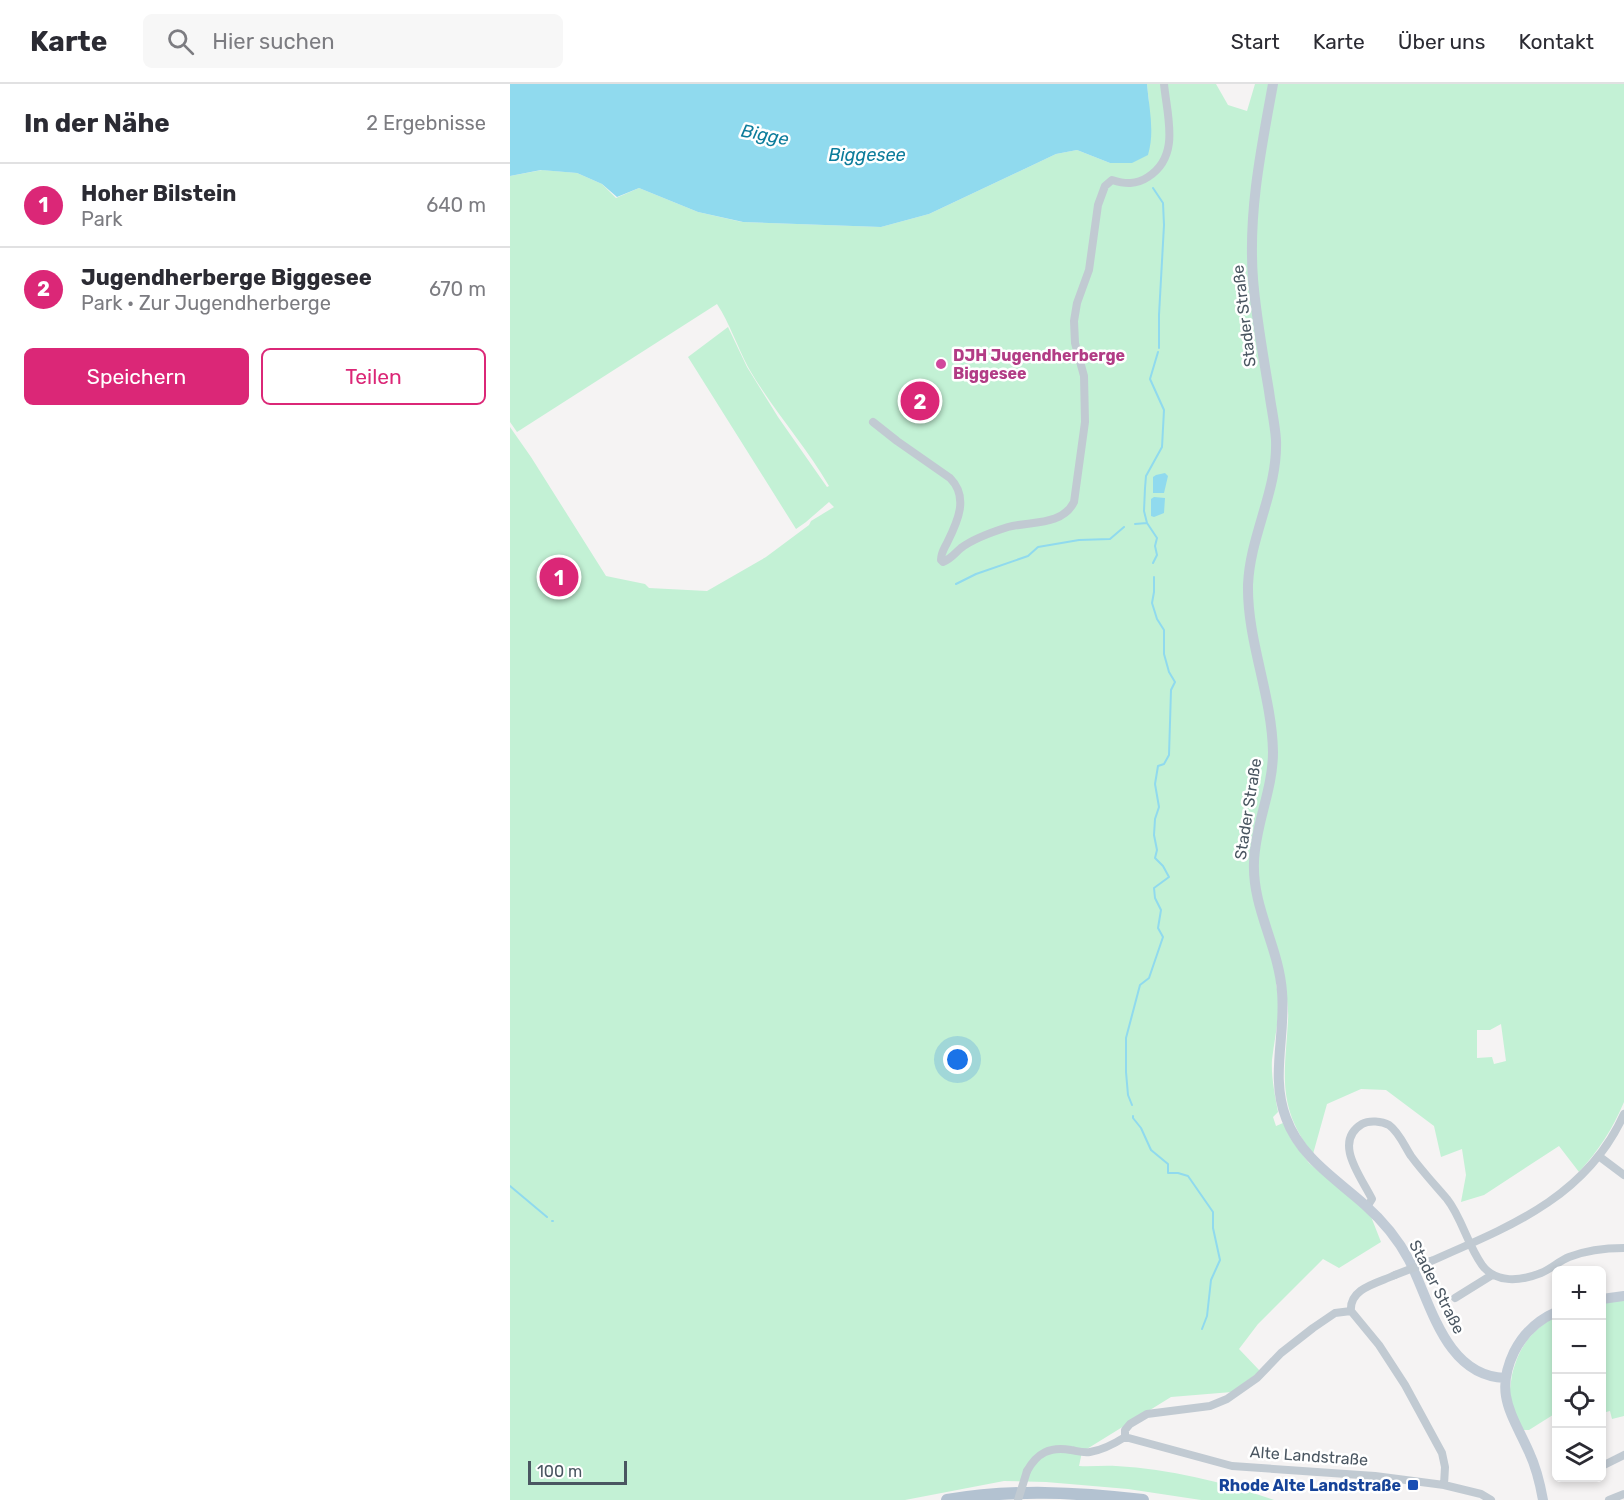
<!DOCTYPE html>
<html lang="de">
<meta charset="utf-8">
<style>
body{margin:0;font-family:Rubik,sans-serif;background:#f7f7f7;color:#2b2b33}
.controls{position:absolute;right:18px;bottom:18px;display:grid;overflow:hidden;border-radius:9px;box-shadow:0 3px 9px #0003}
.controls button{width:54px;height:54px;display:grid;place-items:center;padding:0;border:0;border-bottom:2px solid #e1e1e2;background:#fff;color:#2b2b33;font:30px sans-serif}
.scale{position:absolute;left:18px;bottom:15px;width:99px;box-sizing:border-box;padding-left:6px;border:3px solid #4a5661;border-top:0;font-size:16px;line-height:21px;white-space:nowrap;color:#4a5661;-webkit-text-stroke:4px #fff;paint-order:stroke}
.you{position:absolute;left:448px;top:976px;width:21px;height:21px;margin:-15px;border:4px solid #fff;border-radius:50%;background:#1a73e8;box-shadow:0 0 0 9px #1a73e833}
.badge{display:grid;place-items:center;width:39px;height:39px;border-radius:50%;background:#db2777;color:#fff;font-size:20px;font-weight:700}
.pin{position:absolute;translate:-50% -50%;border:3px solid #fff;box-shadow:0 2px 6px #0006}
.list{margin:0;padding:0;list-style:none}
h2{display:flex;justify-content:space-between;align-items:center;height:78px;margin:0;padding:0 24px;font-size:26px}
h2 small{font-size:20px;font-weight:400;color:#7c7c81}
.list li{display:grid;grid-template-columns:39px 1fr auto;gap:18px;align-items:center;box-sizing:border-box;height:84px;padding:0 24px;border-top:2px solid #e1e1e2}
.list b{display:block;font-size:22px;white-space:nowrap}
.list p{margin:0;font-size:20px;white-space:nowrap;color:#7c7c81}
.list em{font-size:20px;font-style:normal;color:#7c7c81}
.actions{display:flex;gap:12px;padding:18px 24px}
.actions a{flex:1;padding:14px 0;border:2px solid #db2777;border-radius:9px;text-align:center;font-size:21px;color:#db2777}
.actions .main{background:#db2777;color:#fff}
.icon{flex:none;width:33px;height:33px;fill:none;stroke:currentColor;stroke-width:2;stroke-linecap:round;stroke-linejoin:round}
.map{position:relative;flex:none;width:1114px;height:1416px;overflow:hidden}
header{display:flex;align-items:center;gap:36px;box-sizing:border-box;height:84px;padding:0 30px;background:#fff;border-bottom:2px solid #e1e1e2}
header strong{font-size:28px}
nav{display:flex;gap:33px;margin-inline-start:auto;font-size:21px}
.search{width:420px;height:54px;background:#f7f7f7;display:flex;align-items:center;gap:15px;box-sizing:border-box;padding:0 21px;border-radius:9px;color:#7c7c81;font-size:22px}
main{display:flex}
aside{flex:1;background:#fff}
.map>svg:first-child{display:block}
</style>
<header>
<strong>Karte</strong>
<div class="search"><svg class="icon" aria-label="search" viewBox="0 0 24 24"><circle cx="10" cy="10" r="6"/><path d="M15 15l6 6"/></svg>Hier suchen</div>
<nav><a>Start</a><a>Karte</a><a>Über uns</a><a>Kontakt</a></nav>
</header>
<main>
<aside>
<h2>In der Nähe<small>2 Ergebnisse</small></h2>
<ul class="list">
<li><span class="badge">1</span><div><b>Hoher Bilstein</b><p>Park</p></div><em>640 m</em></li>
<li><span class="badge">2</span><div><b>Jugendherberge Biggesee</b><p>Park · Zur Jugendherberge</p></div><em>670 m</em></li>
</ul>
<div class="actions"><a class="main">Speichern</a><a>Teilen</a></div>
</aside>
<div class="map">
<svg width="1114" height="1416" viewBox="0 0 1114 1416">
<rect width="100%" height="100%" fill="#f5f3f3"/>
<path fill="#c3f1d5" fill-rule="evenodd" d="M637,0H706L718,21L737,27L745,0H1114V1018C1102,1046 1089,1066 1069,1088L1049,1062L974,1111L951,1118L956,1091L952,1065L931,1073L924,1042L876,1006L851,1005L817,1020L803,1070C766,1022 775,991 778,936C779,924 776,911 775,899L766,900C772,927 765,949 762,976C761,993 765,1011 768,1028L763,1033L766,1042L773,1039L782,1057L799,1079L860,1130L871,1158L829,1184L813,1175L748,1240L729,1265L750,1287L722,1308L661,1313L572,1368L569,1382C581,1383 594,1381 606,1382C661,1385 713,1398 764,1416H691L618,1405L536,1398L494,1397L395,1416H0V343L21,373L96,492L135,500L139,504L197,507L256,473L299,441L301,437L324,423L319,418L296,438L286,445L178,273L218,243L237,283L268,333L317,403L319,402C295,361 262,325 238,283C227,262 220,240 207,220L7,348L0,338V92L32,86L67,89L92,100L106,114L129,104L188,128L232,138L371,143L419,130L546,70L567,66L600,79L639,19ZM991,940L996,977L984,980L982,973L967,974V946H980Z
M1114,1215V1332L1102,1335L1100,1327L1092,1329V1219Z
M1046,1232V1329L1019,1346H1013C1009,1337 1002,1325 1000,1315C999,1308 1001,1298 1002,1291C1009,1262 1021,1247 1046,1232Z"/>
<path fill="#90daee" d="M0,0H637C639,24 645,48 638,71L622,79H600L567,66L546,70L419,130L371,143L233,138L188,128L129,104L107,113L92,100L67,89L31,86L0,92Z
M655,389L658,392L654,409H643V393L646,391Z
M644,413L655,414L654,429L644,433L641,432V415Z"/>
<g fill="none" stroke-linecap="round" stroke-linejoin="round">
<path stroke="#90daee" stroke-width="2" d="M643,104L653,119L654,141L649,231V264
M625,440L637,439
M643,479L647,471L645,462L647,454L637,439L634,427L635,404L636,392L652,363L654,326L640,295L648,268
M446,500L466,490L518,472L528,463L569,456L600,455L614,443
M622,1021L618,1011L616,988V954L630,901L639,894L653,853L648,844L651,826L645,814L644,804L659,793L653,782L645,774L647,766L644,751L645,735L649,723L645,700L648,682L654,680L659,671L661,606L665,598L659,588L654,570V546L647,535L642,519L644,508V493
M623,1032V1034L631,1044L641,1066L658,1080V1089H668L678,1092L703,1128V1144L710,1176L701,1196L697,1232L692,1245
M0,1102L37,1133
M42,1137H43"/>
<path stroke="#c1cad2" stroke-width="8" d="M363,338L387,357L440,394C459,413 448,437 437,459C434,465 431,469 431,476L433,478C441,475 445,469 451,464C464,454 482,448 498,443C521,437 552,442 564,418L575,338L574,292L565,259L564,237L567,219L579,186L588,121L595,102L602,96C615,100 626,101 638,93C671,72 657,32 654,0
M1090,1073L1114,1091
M857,1123L862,1115C852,1094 822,1058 852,1040C859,1036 872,1037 879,1041C889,1048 895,1063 901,1072C912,1087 925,1101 937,1115C952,1134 957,1160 972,1181C986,1200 1011,1197 1031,1189C1041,1185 1049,1177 1059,1173C1077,1166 1095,1164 1114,1164
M921,1177C999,1143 1077,1113 1114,1030
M885,1191C868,1199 839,1204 841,1227L869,1261L895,1301L932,1369L935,1383L934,1401
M945,1214L982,1191
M615,1353L722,1382L865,1392L934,1401L971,1410L981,1416
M615,1353V1346L620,1340L637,1330L700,1322L717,1315L747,1294L771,1269L803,1244L825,1229L841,1227
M1092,1382L1114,1371
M517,1387C527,1369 540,1362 561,1366C567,1367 573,1369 580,1368C593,1366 604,1360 615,1353
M1099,1416L1114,1410"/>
<path stroke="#c1cbd6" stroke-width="10" d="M763,0C751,65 738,129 743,195C746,233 753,270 759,307C761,323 765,340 766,356C768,406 740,451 738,501C737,557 762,611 763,668C763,706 745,741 744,778C742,824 769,863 772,908C776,950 760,993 776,1034C790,1073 826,1095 855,1121C873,1137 888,1155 899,1176C921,1219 935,1292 995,1294
M1092,1215L1114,1212
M1033,1416C1030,1399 1026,1383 1019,1368C1002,1330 984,1310 1004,1268C1013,1250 1028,1236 1046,1228"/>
<path stroke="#b3c2d1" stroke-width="12" d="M437,1416C502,1405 567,1408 633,1416"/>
<path stroke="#c1cad2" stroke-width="8" d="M885,1191L921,1177
M508,1416L517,1387"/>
</g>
<circle fill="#d1479c" stroke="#fff" stroke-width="2" cx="431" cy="280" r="6"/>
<rect fill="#1a4fb4" stroke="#fff" stroke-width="2" x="897" y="1395" width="12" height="12" rx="3"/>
<g text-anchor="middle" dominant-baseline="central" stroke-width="5" stroke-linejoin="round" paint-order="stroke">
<g font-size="16" fill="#4a5661" stroke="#fff">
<text transform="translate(734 232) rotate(-97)">Stader Straße</text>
<text transform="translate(738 725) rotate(-81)">Stader Straße</text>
<text transform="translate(927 1203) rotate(63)">Stader Straße</text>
<text transform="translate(799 1372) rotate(4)">Alte Landstraße</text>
</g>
<g font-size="16" font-weight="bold" fill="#b23c85" stroke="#fff" text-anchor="start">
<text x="443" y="271">DJH Jugendherberge<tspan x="443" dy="18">Biggesee</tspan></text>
</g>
<g font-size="16" font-weight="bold" fill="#164399" stroke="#fff" text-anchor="end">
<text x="891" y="1401">Rhode Alte Landstraße</text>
</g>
<g font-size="18" font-style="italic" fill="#0c7c9b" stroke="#fff">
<text transform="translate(255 51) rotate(11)">Bigge</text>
<text x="357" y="71">Biggesee</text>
</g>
</g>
</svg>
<div class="controls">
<button>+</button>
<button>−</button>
<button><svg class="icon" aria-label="locate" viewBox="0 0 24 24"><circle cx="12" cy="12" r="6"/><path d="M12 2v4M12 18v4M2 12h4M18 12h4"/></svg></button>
<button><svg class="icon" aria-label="layers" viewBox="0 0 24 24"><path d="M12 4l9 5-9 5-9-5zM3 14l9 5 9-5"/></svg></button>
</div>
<div class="scale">100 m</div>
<div class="you"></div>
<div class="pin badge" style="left:49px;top:493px">1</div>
<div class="pin badge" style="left:410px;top:317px">2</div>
</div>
</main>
